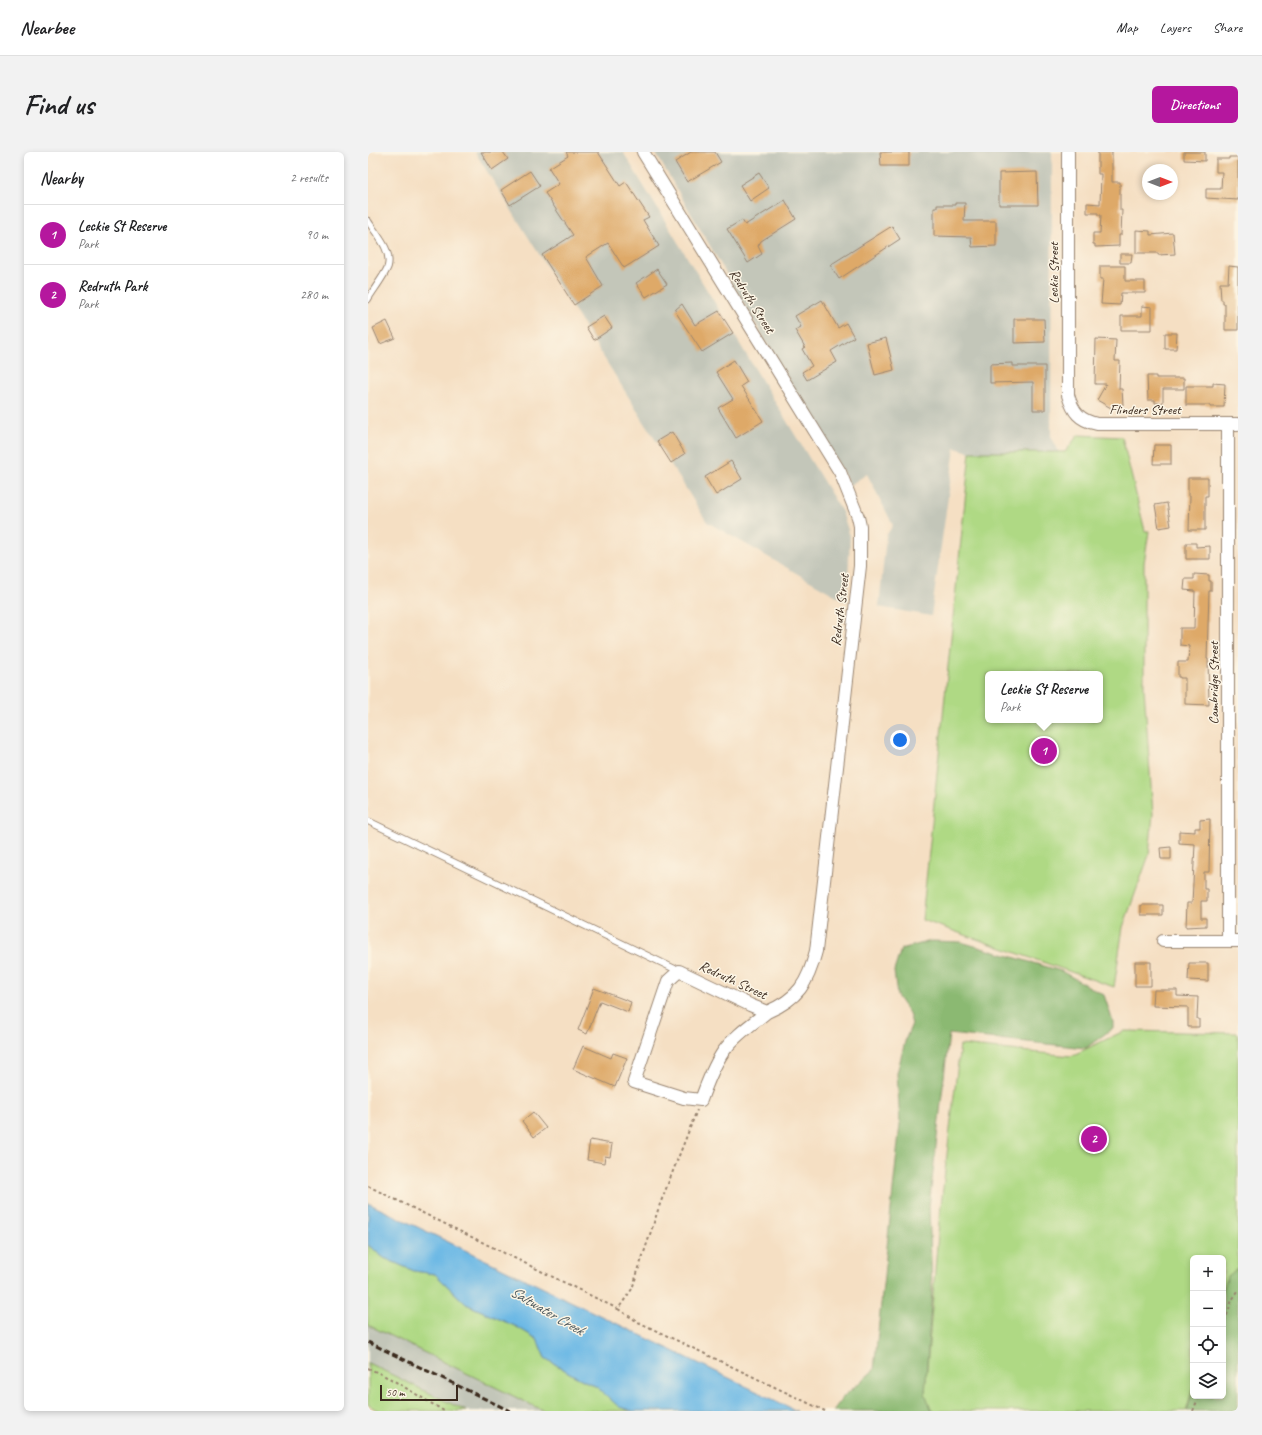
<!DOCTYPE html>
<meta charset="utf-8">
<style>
body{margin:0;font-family:Caveat,sans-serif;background:#f2f2f2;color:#202124}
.controls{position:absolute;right:12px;bottom:12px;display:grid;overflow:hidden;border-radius:6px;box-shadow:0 2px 6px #0003}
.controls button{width:36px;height:36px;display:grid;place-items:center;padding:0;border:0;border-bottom:1px solid #e0e0e0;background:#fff;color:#202124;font:20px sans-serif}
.compass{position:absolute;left:774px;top:12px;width:36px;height:36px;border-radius:50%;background:#fff;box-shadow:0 2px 6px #0003;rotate:90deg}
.scale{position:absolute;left:12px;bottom:10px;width:78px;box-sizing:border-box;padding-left:4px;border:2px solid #3b2a1e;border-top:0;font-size:11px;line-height:14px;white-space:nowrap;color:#3b2a1e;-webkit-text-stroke:3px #fcf5e5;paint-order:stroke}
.you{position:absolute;left:532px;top:588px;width:14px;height:14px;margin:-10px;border:3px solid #fff;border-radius:50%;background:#1a73e8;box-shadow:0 0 0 6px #1a73e833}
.badge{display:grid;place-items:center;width:26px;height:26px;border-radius:50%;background:#b5179e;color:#fff;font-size:13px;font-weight:700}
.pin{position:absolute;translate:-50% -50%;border:2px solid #fff;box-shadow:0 1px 4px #0006}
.popup{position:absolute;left:617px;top:519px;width:118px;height:52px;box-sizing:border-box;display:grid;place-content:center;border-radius:6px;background:#fff;filter:drop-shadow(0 1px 3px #0005);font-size:13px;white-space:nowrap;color:#757577}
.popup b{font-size:15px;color:#202124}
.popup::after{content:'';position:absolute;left:50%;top:100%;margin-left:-8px;border:8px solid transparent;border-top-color:#fff}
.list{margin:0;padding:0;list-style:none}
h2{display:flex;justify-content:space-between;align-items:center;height:52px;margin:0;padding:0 16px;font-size:17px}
h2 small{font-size:13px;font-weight:400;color:#757577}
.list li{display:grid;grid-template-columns:26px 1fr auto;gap:12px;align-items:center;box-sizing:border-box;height:60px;padding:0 16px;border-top:1px solid #e0e0e0}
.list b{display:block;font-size:15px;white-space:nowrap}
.list p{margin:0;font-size:13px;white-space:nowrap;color:#757577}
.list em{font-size:13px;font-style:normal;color:#757577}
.icon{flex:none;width:22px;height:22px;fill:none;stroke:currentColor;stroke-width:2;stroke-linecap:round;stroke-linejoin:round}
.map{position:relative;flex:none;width:870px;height:1259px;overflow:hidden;border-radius:6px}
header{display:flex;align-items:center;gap:24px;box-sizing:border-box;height:56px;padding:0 20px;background:#fff;border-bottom:1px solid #e0e0e0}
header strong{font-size:19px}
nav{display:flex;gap:22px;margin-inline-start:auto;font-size:14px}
.intro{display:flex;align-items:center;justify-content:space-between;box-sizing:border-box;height:96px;padding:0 24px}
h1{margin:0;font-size:28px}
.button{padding:10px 18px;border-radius:6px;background:#b5179e;color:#fff;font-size:14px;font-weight:700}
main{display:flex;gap:24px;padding:0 24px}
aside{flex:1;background:#fff;border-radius:6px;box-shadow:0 2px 6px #0003}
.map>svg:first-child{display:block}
</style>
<header>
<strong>Nearbee</strong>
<nav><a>Map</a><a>Layers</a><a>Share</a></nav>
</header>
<div class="intro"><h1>Find us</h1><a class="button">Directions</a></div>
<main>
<aside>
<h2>Nearby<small>2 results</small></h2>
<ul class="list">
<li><span class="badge">1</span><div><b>Leckie St Reserve</b><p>Park</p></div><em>90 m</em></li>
<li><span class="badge">2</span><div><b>Redruth Park</b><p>Park</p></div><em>280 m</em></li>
</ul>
</aside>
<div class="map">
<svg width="870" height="1259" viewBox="0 0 870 1259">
<rect width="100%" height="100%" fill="#fcf5e5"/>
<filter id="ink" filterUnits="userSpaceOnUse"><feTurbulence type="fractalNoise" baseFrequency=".025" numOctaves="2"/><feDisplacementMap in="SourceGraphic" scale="8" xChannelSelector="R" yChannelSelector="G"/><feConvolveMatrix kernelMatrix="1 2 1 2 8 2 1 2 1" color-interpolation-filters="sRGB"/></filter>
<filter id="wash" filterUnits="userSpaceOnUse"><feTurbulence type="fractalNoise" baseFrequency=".012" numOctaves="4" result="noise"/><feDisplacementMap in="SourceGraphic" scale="16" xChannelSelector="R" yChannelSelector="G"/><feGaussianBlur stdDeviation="0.9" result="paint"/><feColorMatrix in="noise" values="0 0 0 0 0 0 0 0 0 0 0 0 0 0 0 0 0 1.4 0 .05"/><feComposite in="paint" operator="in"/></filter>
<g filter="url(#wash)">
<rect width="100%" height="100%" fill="#f5dfc3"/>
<path fill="#c3c6b9" d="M107,0H255L474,360L482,384L479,450L339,370Z
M287,0H684L683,284L691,300H602L587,296L563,464L511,455L518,384L525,373L499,322L482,333Z
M0,1173L176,1259H98L0,1211Z"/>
<path fill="#afd984" stroke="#758251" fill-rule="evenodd" d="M710,283L754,285L777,379H781L776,411V536L785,662L781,703L755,775L746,835L554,768L602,300H697ZM620,522H732V568H620Z
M756,879L870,881V1118L855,1140V1106H825V1235L818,1259H563L557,1241L571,1070L592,893L703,904Z
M0,1093L16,1106L46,1119L67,1122L98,1152L149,1175L169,1187L177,1206L205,1223L229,1235L251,1254L265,1259H176L0,1173Z
M0,1211L98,1259H11L0,1253Z"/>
<path fill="#8bb972" stroke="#637248" d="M563,789L593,790L693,819L736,843L745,870V876L718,896L581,882L561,1054L564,1137L557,1241L564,1259H465L476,1244L506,1218L532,972L529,921L538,886L544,872L541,861L529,844L526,819L533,797Z
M870,1116V1259H819L825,1237V1244H855V1139L860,1124Z"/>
<path fill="#6bb8e5" stroke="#537182" d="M0,1051L429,1259H265L251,1255L229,1235L205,1223L177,1206L169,1187L149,1175L98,1152L67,1122L46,1119L16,1106L0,1093Z"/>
<g id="blocks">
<path fill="#dea968" d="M113,0H135L140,7L124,18Z
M198,0H230L252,34L258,30L281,65L275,68L291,94L256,116L240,91L218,105L235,134L206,153L174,103L205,83L177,41L191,32L181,16L200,4Z
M323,0H347L353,10L319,30L307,10Z
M512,0H541V14H513Z
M730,0H744V30H752V58H754L753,83H751V94L727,95V92H725V81H732L733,63H730V61H719V51L732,52L733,22H730Z
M816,0H837V9L816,8Z
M861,5H870V48L838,46V37H853L854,20H848V7H861Z
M162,19L172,34L142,53L133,38Z
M669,20L670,53H631V21Z
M391,21L401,36L382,49L372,33Z
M417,48L428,67L393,89L390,94L394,102L380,111L359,77L374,68L377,73Z
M587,51H597L596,69H628V94L604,95L603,85L566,84V56H569V53H587Z
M524,74L532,87L471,127L462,113Z
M768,78L782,79V83L805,81L807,102L790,103V101H768Z
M752,102H764L763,111H752Z
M732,114H757V129H777V141H753L752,153L733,152L735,127H732Z
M861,114L870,115V178H857V152H855V148H853L852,131H860Z
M289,117L299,132L278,145L268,131Z
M454,148L470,176L478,171L486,185L463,199L469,210L439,228L434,220L444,214L434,197L437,195L427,178L433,175L427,164Z
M314,152L327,173L351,159L365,181L334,200L307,159L308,157Z
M774,154L784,155V178H753V164H774Z
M236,164L244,176L226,188L218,175Z
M646,167H676L677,190L646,191Z
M19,169L27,186L12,192L5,176Z
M797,181H809L808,197H797Z
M518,186L526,218L507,223L499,191Z
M728,187L748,188L747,209H752L751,237H754L755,253H752V255L743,256L729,248L738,232H727Z
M366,208L379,230L373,234L395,269L368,286L350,256L365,247L348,220Z
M644,211V214H677V258H665V230L622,231V212Z
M779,224H788V226H816V237H795V251H787V248H780Z
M845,231L857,232L856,255H842V253H818V234H845Z
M304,280L317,302L303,311L289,289Z
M786,293H803V312H785Z
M363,309L374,327L348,343L337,325Z
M820,326H840V344H837V378H821L822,344H820Z
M799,351L803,374L791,376L787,353Z
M818,391H828V395L842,394V407H818Z
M826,422L841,423V429H843V439H841L839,507H840L841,553L817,552V526H812V525H810V510H820L821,494L812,493V476H826L827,439L816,438L817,427H826Z
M842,667L841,720H836V737H839V749H833V766H838V774L818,775L819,751H824L827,692L811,691V679L827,680V676H832V668Z
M803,695V707H793L792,696Z
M773,753H795V763H773Z
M767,810H783V834H767Z
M821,811H840V829L820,828Z
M226,836L263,850L260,860L232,849L219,882L210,878Z
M786,838H809V844L830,845L829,867H831V875H820V855L785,854Z
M215,894L243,906L245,901L259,906L247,935L205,917Z
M165,960L178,976L166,985L154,969Z
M222,988L244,992L242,1005L237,1004L236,1011L219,1008Z"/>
</g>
</g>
<g filter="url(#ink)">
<use href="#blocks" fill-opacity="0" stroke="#988470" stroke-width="1"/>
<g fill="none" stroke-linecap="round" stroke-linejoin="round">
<g stroke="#988470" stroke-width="8">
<path id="lane" d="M0,69C8,82 24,98 20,114C19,120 4,140 0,147
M0,669L311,819"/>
</g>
<g stroke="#988470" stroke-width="14">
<path id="street" d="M275,0L472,320L490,365L492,374V414L448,799C440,831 430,847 399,860L382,853L311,819L300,829L266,930L316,946L333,948C339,931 345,915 355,900C366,884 384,872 399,860
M700,0V243C705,260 711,268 729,272H870
M860,272V789
M795,789H870"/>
</g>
<path stroke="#988470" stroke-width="2" stroke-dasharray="3 3" stroke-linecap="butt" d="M0,1034L250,1157L264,1137L292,1052L329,958
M250,1157L270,1170L457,1259
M855,1175L864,1148L870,1139
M0,1216L23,1227L76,1259
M825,1259L831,1244"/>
<use href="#lane" stroke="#fff" stroke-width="6"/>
<use href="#street" stroke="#fff" stroke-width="12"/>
<path stroke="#3b2a1e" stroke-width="3" stroke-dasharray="6 3" stroke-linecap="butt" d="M0,1190L142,1259"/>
</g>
</g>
<g text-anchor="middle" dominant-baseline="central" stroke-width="3" stroke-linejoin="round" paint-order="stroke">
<g font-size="14" fill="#3b2a1e" stroke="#fcf5e5">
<text transform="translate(685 121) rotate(-90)">Leckie Street</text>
<text transform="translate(384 149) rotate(58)">Redruth Street</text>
<text x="777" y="257">Flinders Street</text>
<text transform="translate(472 458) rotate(-83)">Redruth Street</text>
<text transform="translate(845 531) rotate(-90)">Cambridge Street</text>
<text transform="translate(365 828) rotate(25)">Redruth Street</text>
</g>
<g font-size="15" font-style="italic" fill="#49555a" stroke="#fcf5e5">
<text transform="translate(179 1159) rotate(30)">Saltwater Creek</text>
</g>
</g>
</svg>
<div class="controls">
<button>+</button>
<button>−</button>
<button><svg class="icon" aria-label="locate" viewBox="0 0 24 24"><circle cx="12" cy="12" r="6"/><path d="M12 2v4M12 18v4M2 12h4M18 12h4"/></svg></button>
<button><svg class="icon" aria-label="layers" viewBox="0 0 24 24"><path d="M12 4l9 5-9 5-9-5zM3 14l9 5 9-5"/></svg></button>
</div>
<svg class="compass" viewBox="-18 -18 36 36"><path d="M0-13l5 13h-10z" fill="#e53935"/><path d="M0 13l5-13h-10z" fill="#757577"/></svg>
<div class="scale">50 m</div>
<div class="you"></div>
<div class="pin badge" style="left:676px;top:599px">1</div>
<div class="popup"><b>Leckie St Reserve</b>Park</div>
<div class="pin badge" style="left:726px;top:987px">2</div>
</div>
</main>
